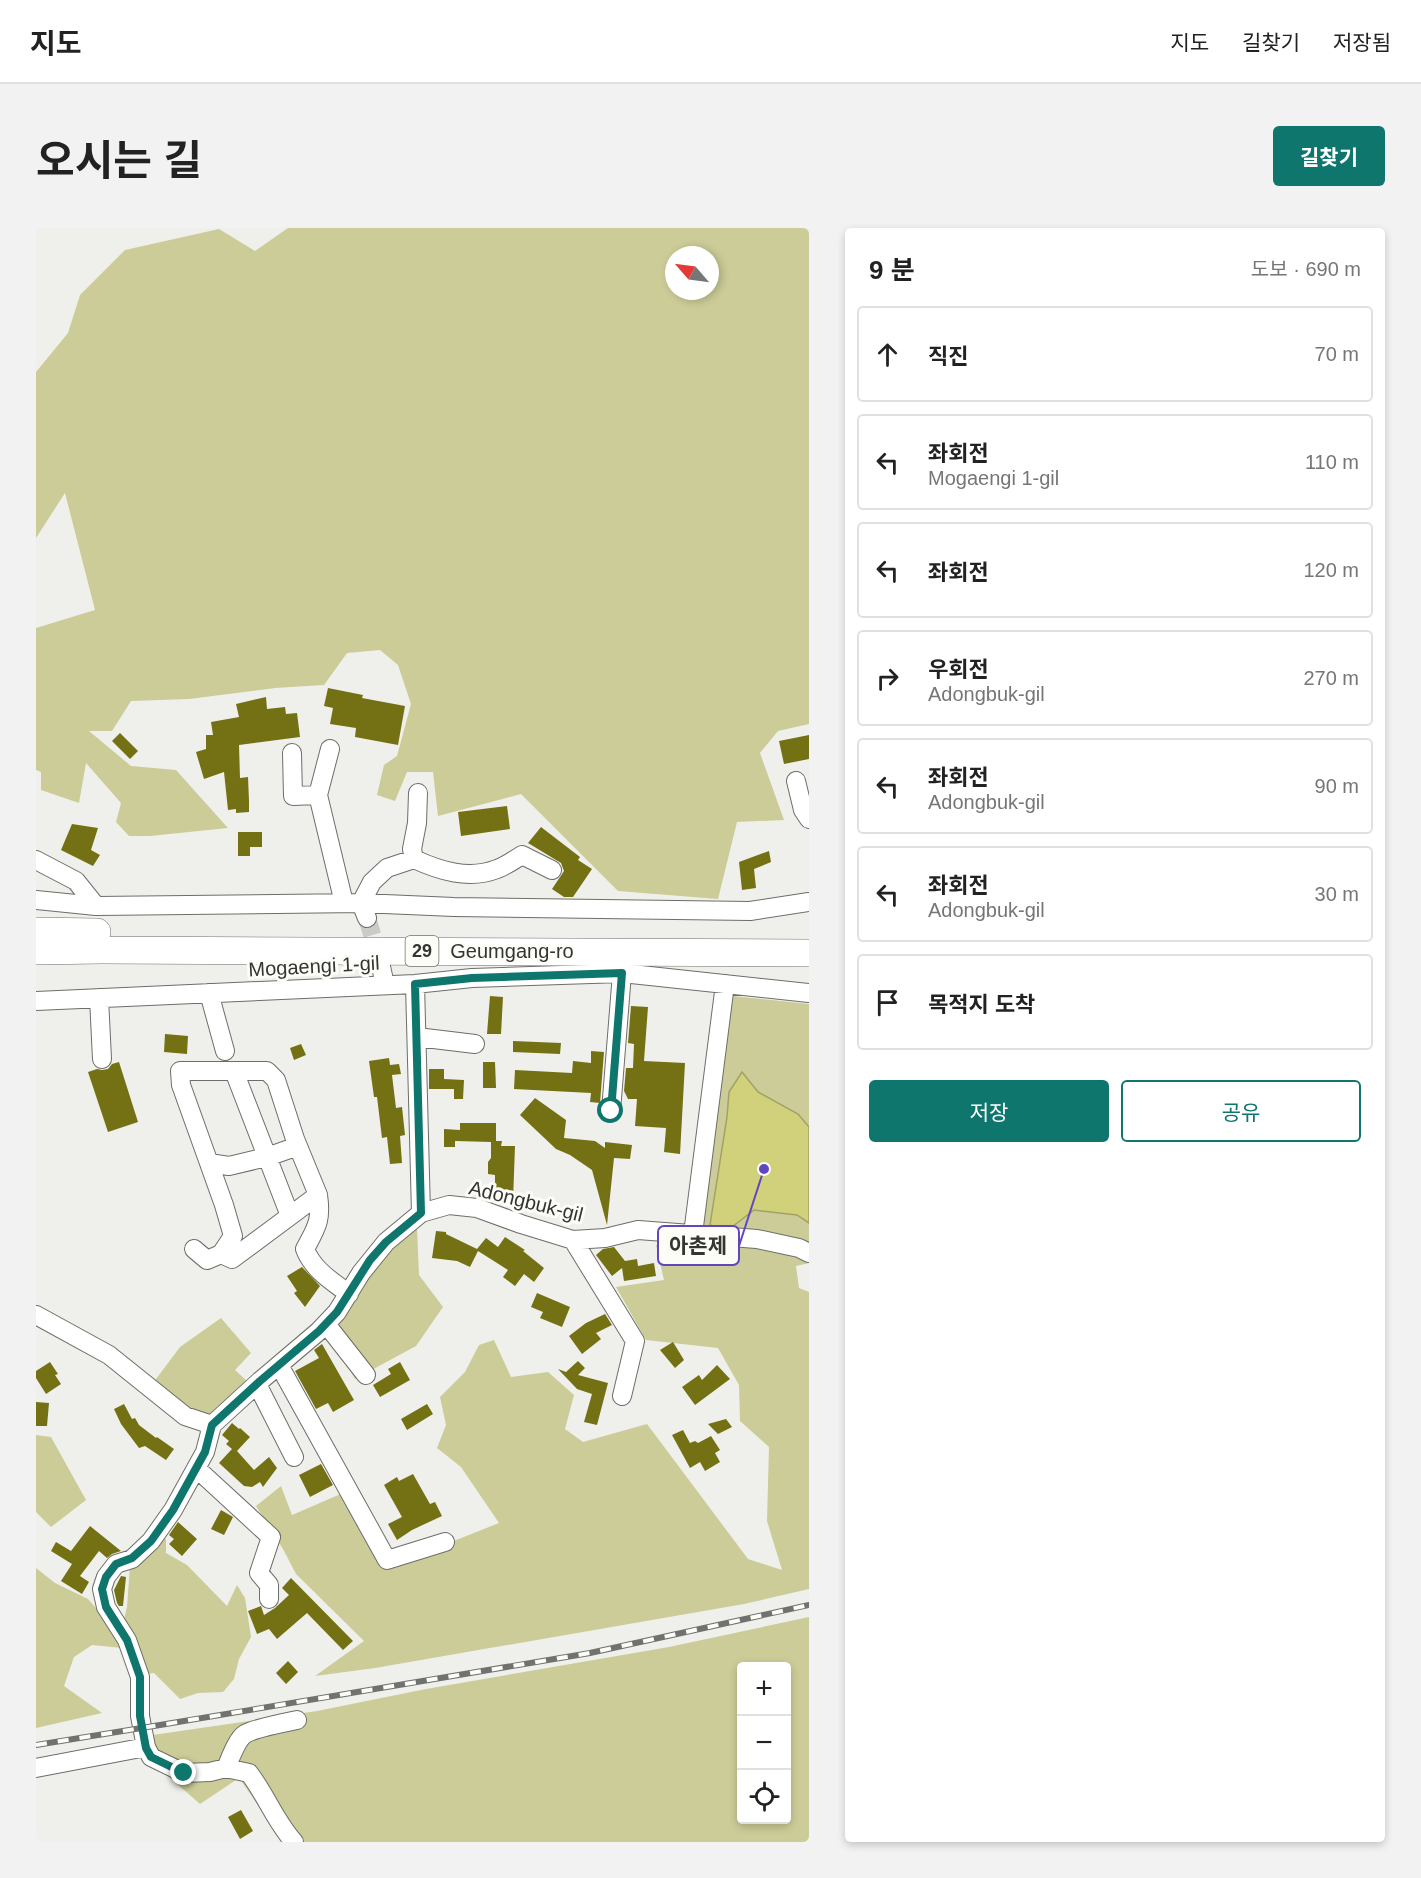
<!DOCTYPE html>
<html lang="ko">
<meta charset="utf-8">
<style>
body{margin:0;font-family:Helvetica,"Noto Sans KR",sans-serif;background:#f2f2f2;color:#222}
.controls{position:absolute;right:18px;bottom:18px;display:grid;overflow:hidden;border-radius:6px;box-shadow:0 3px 9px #0003}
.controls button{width:54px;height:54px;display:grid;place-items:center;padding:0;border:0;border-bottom:2px solid #e0e0e0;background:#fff;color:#222;font:30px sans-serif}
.compass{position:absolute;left:629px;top:18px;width:54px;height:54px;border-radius:50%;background:#fff;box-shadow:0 3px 9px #0003;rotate:298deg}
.stop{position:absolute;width:18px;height:18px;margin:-14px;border:4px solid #0f766e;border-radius:50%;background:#fff}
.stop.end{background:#0f766e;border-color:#fff;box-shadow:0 2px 6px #0008}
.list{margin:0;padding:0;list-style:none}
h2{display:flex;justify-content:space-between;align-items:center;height:78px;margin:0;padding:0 24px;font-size:26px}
h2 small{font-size:20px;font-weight:400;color:#767676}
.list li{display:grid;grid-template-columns:39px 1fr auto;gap:18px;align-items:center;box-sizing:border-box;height:96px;margin:0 12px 12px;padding:0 12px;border:2px solid #e0e0e0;border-radius:6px}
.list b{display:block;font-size:22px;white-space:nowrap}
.list p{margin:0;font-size:20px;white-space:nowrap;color:#767676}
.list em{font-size:20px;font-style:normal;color:#767676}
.actions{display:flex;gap:12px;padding:18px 24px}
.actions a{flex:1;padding:14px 0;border:2px solid #0f766e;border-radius:6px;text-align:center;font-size:21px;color:#0f766e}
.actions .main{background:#0f766e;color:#fff}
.icon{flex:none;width:33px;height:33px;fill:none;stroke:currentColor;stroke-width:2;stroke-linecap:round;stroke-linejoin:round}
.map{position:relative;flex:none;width:773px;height:1614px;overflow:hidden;border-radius:6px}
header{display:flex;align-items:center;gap:36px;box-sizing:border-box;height:84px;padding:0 30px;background:#fff;border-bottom:2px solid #e0e0e0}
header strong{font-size:28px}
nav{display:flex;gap:33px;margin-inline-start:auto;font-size:21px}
.intro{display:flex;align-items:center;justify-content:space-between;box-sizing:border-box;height:144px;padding:0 36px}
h1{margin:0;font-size:42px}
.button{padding:15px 27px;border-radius:6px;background:#0f766e;color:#fff;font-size:21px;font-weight:700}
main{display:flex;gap:36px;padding:0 36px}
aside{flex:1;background:#fff;border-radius:6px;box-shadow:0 3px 9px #0003}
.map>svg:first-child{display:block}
</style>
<header>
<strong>지도</strong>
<nav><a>지도</a><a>길찾기</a><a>저장됨</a></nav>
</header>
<div class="intro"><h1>오시는 길</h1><a class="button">길찾기</a></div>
<main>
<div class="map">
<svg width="773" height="1614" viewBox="0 0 773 1614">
<rect width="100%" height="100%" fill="#eff0eb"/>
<path fill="#cbcc97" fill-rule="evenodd" d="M252,0H773V496L742,503L724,525L748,592L701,594L682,671L582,663L485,566L402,588L397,544H371L359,573L341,567L348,537L361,528L375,476L362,437L344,422L311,425L288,457L239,460L153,471L95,473L76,503H53L95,538L140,542L192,600L114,608H93L80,594L85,575L50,535L43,575L5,562V544L0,542V400L59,382L29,265L0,310V144L32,105L44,67L89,22L183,1L219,23ZM638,27H674V63H638Z
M696,768L773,776V1035L760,1038L763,1060L773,1064V1361L708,1376L339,1440L279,1448L328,1413L260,1346L247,1321L220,1278L245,1258L256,1287L307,1265L350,1340L463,1295L425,1239L401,1220L410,1197L404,1169L429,1144L443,1117L458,1112L475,1149L512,1144L538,1167L529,1201L547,1214L611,1196L712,1331L746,1342L731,1293L733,1219L704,1193L703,1157L682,1120L610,1112L580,1059L628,1052L620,1017L660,1019Z
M381,1000L383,1047L407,1079L380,1118L319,1151L293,1106L358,1013Z
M185,1090L215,1125L199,1142L212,1154L173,1187L151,1180L117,1155L144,1119Z
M0,1207L15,1209L50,1272L15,1299L0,1284Z
M125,1307L130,1311V1325L151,1337L191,1378L201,1357L209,1370L215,1409L203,1431L198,1451L187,1464L162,1465L144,1471L118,1445L110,1446L88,1391L91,1379L94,1338Z
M0,1340L19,1355L52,1371L74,1396L86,1420L56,1417L38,1429L28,1458L66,1485L0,1500Z
M773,1389V1614H248L203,1550L164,1576L106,1525L117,1507L281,1483L390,1461L633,1419ZM706,1438H750V1592H706Z"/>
<path fill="#d1d17b" stroke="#a2a265" stroke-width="1.5" d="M706,844L722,864L762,886L773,899V995L761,987L718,982L692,1002L674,997L691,889L693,864Z"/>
<path fill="#737113" d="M292,460L327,467L326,470L369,478L362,517L319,509L320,500L294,496L297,480L288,478Z
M230,469L231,481L249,479L250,486L261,485L264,509L203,517L204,550L212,549L213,573V584L200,585V581L192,582L188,544L168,551L160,524L170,521V507H177L175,494L203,489L200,476Z
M84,505L102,523L94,531L76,513Z
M773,507V531L748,536L743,513Z
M471,578L474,601L425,608L422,584Z
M36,596L62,600L55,622L64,627L57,638L25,622Z
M505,599L544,629L542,632L556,641L537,669H528L516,661L528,643L525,635L492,615Z
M202,604H226V619H214V628H202Z
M733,623L735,634L718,641L720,660L706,662L703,634Z
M454,768L467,769L465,806H451Z
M595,778L612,779L608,833L649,835L644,926L628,924L630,900L599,898L601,871H592L588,863L590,840H597L598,816L592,815Z
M129,806L152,808L151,826L128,824Z
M477,813L525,815L524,826L477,824Z
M265,816L270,827L258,832L254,820Z
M555,823L568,824L564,875L554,874L555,865L478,861L479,842L536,845L537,833L555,835Z
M353,830L354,837L363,836L365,846L356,847L360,880L366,879L369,907L364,908L366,935L354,936L351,909L346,910L341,869H338L333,833Z
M83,834L102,894L72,904L52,844L61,841L66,842L72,841L76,836Z
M447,834H459L460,860H447Z
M393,841H408V851L428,852L427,871H418V861H393Z
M499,870L530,892L528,910L559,913L569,920V914L596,917L594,931L578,930L571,997L556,942L534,927L520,921L484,887Z
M424,895H460V913H466L465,918H479L477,973L459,974V947L452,946V934L455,930V914L419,913V919H408V901L424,902Z
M400,1003L410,1004V1006L441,1021L450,1010L462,1019L469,1009L489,1022L487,1023L508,1040L498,1054L488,1046L479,1058L467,1049L472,1042L442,1023L434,1039L421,1033L396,1030Z
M578,1019L589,1033L601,1031L602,1038L618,1035L620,1048L588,1053L586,1040L576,1048L560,1027L567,1021Z
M266,1039L284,1058L269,1079L258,1065L261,1063L251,1048Z
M501,1065L534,1079L526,1099L504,1090L507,1084L495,1079Z
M569,1086L576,1097L560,1105L565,1111L546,1126L533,1108L550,1095Z
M637,1114L648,1132L639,1140L624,1122Z
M286,1116L318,1172L297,1184L292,1175L280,1181L259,1143L283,1130L278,1122Z
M542,1133L549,1140L542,1147L572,1155L561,1197L548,1194L556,1166L541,1161L522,1141L530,1144Z
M14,1134L22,1146L19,1147L25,1156L10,1166L0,1150V1143Z
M364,1134L374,1152L344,1169L337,1157L355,1146L352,1141Z
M681,1137L694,1151L659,1177L646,1159L663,1147L666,1152Z
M0,1174L13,1175L11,1198H0Z
M88,1176L96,1191L99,1190L103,1197L120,1210L121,1209L138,1221L130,1232L109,1218L103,1220L85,1196L78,1181Z
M391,1176L397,1186L371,1202L365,1191Z
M690,1191L696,1199L682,1206L672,1196Z
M196,1195L203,1201L204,1200L214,1209L201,1223L218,1242L233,1229L241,1240L227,1259L224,1254L216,1259L208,1258L183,1235L196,1221L190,1216L193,1213L186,1207Z
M647,1202L654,1215L659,1213L662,1215L675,1208L684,1222L679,1225L684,1234L669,1243L664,1234L654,1240L636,1207Z
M285,1236L297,1257L274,1269L263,1247Z
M377,1246L394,1276L399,1274L406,1288L376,1302L361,1312L352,1296L366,1289L348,1257L361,1249L363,1253Z
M185,1282L197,1289L188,1307L175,1301Z
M142,1294L161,1311L146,1328L133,1316L138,1311L133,1307Z
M54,1298L85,1323L76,1326L71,1330L63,1323L44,1348L53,1354L46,1366L25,1353L36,1336L15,1323L20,1314L35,1323Z
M85,1348L90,1349L87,1378H83L81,1375L78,1362Z
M255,1350L317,1413L307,1422L271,1385L241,1411L233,1401L221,1406L212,1383L225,1378L228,1387L239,1380L253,1367L246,1360Z
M252,1433L262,1444L250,1456L240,1445Z
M205,1582L217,1603L204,1611L192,1589Z"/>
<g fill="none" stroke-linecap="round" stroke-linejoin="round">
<path stroke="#cacac6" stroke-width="18" stroke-dasharray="18 9" stroke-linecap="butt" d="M331,690L344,732"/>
<g stroke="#6d6d69" stroke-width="20">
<path id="minor" d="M294,521L282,567L308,675
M256,525L257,568L282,567
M760,553L767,582L773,591
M378,631L376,621L381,595L382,565
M0,632L40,653L60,678
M0,672L60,678L325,675L418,679L714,683L773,674
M331,690L325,675L336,654L351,640L378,631C404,643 433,652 461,641C470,638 478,632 486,627L516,642
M344,734L349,757
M379,756L385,985
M173,765L189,823
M63,770L66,831
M0,773L379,756L436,750L586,745L773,765
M381,809L439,816
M575,883L586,745
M173,935L193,938L231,929L262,918
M282,967C286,993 280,1000 269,1021C277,1042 296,1053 313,1066
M657,1006L689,756
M537,1012L599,1113L586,1168
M158,1021L171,1032L185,1026L197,1008L188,977L145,857L144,843H231L240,852L259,911L282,967L254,988
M185,1026L196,1031L254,988L198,843
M0,1087L73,1127L149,1188L176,1197
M290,1096L330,1147
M243,1137L351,1332L409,1314
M221,1156L258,1229
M160,1240L235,1309L223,1345L233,1357V1371
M0,1540L110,1519
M190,1540C194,1531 201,1511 209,1506C217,1501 251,1494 261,1492
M258,1614C239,1593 230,1567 213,1545L190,1540L174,1544L148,1545L115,1529L110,1519L104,1488V1449L91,1412L70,1379L66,1361L70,1349L80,1336L96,1331L115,1313L137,1282L169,1224L176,1197L224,1153L283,1103L301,1084L325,1045L350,1014L385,985L413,977L441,980L485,996L537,1012L569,1010L602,1002L721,1011L763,1020L773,1025"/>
</g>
<g stroke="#6d6d69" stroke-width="28">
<path id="highway" d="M0,703L61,704
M0,723L65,722L773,725"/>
</g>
<use href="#minor" stroke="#fff" stroke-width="18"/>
<use href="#highway" stroke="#fff" stroke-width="27"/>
<g stroke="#71716f" stroke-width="6">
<path id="rail" d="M0,1517L124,1497L554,1425L773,1377"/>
</g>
<use href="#rail" stroke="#fdfdf8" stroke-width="4" stroke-dasharray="11" stroke-linecap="butt"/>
</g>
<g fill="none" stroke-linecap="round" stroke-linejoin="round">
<path stroke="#0f766e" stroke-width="8" d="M148,1545L115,1529L110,1520L104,1488V1449L91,1412L70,1379L66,1361L70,1349L80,1336L96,1330L115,1313L137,1282L169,1224L176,1197L224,1153L283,1103L301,1084L334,1032L350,1014L385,985L379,756L436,750L586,745L575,883"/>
</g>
<g text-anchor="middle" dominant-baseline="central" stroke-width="6" stroke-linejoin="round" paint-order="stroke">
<rect fill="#fdfdf8" stroke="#70706d" stroke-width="1.5" x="369.5" y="708" width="33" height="30" rx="4.5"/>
<g font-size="18" font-weight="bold" fill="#343432">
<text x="386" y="723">29</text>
</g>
<g font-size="20" fill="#343432" stroke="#fdfdf8">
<text x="476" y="723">Geumgang-ro</text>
<text transform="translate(278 738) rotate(-3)">Mogaengi 1-gil</text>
<text transform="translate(490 973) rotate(14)">Adongbuk-gil</text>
</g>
</g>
<path fill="none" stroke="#6246bf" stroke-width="2" d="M728 941L703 1018"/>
<circle fill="#6246bf" stroke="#fdfdf8" stroke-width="2" cx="728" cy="941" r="6"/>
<rect fill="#fdfdf8" stroke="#6246bf" stroke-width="2" x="622" y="998" width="81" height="39" rx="6"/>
<g font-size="21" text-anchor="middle" font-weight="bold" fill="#343432">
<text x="662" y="1025">아촌제</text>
</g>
</svg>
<div class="controls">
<button>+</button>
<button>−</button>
<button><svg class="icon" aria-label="locate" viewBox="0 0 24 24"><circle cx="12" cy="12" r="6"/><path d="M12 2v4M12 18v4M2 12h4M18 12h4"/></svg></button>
</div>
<svg class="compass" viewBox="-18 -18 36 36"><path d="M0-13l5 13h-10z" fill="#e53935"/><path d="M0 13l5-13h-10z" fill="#767676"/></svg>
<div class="stop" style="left:575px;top:883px"></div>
<div class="stop end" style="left:148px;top:1545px"></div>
</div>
<aside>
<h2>9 분<small>도보 · 690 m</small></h2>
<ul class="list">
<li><svg class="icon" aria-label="ahead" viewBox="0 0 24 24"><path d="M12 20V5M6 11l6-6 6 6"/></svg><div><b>직진</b></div><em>70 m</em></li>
<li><svg class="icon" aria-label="left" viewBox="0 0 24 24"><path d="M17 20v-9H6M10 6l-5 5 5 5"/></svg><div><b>좌회전</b><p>Mogaengi 1-gil</p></div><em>110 m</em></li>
<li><svg class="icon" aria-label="left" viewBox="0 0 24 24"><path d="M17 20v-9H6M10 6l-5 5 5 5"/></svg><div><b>좌회전</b></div><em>120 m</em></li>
<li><svg class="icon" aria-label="right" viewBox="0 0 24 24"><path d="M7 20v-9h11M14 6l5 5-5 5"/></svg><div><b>우회전</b><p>Adongbuk-gil</p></div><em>270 m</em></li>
<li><svg class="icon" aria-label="left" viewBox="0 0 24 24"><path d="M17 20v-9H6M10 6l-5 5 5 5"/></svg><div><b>좌회전</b><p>Adongbuk-gil</p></div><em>90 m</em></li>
<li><svg class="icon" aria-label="left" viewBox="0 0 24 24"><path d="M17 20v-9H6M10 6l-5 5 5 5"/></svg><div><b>좌회전</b><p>Adongbuk-gil</p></div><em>30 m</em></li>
<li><svg class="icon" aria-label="arrive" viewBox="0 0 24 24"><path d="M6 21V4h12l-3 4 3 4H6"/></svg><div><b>목적지 도착</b></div></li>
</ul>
<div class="actions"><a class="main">저장</a><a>공유</a></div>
</aside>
</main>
